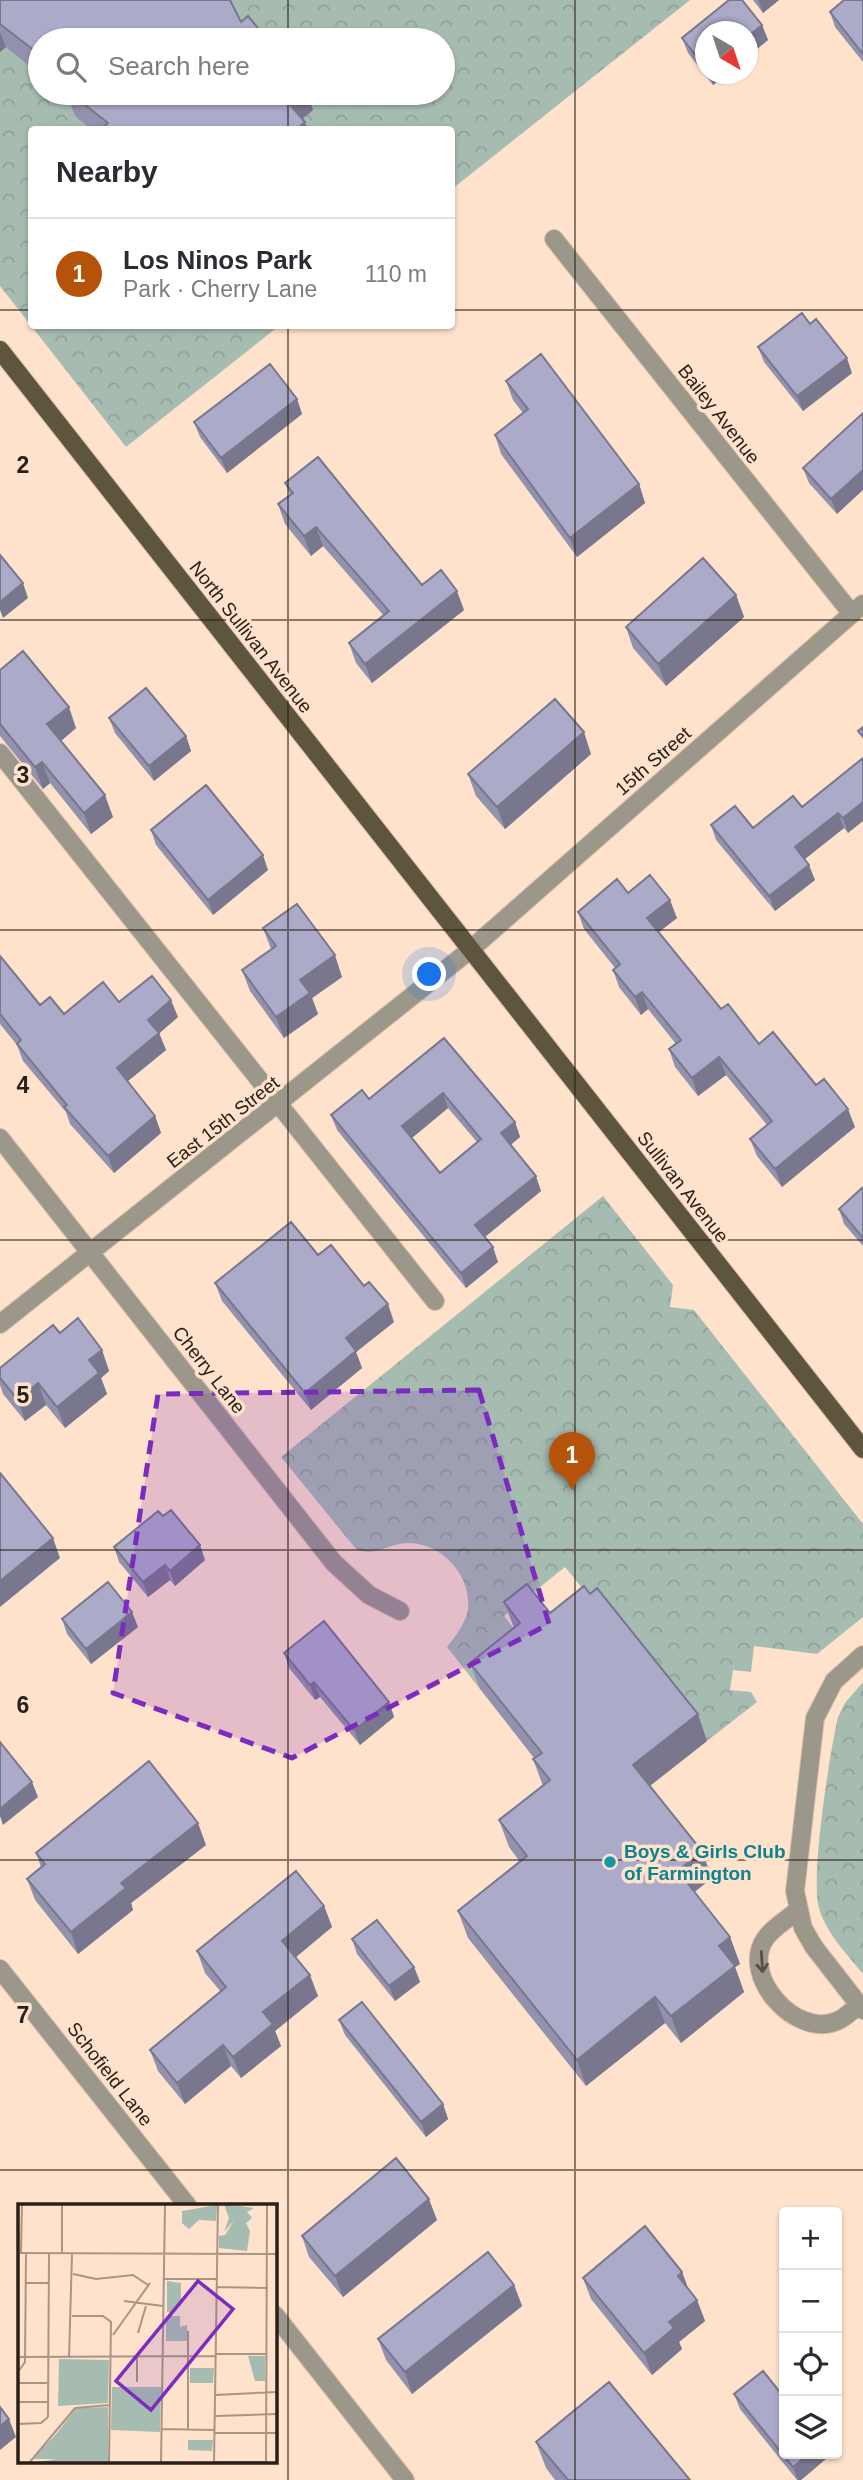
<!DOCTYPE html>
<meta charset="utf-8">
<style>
body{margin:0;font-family:Arial,sans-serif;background:#f2f2f3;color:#2b2b33}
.controls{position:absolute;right:21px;bottom:21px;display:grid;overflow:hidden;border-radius:7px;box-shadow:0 2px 5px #0004}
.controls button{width:63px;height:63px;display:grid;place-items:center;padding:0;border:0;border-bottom:2px solid #e1e1e2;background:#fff;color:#2b2b33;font:35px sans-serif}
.compass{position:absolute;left:695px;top:21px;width:63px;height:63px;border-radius:50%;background:#fff;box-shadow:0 2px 5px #0004;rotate:141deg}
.you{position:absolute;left:430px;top:975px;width:24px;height:24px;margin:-18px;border:5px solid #fff;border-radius:50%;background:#1a73e8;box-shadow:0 0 0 10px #1a73e833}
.badge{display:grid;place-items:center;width:46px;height:46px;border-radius:50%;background:#b45309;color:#fff;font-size:23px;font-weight:700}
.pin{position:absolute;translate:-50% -58px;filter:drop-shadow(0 2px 4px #0008)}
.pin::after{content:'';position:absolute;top:37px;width:24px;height:21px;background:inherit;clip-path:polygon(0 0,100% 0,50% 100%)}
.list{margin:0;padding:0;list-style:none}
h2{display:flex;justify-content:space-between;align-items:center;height:91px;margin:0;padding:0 28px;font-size:30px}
h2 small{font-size:23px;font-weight:400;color:#7c7c81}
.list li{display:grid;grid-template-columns:46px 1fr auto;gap:21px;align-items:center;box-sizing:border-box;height:112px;padding:0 28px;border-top:2px solid #e1e1e2}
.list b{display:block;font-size:26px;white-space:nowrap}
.list p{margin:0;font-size:23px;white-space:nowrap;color:#7c7c81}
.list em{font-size:23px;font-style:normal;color:#7c7c81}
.icon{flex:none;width:38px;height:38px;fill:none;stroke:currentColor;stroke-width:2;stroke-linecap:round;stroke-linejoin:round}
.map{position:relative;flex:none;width:863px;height:2480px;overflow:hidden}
.search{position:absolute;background:#fff;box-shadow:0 2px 5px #0004;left:28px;top:28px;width:427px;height:77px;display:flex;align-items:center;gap:18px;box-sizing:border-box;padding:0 24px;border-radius:38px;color:#7c7c81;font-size:26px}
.panel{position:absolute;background:#fff;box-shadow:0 2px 5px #0004;left:28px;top:126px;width:427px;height:203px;border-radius:7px}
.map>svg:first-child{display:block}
</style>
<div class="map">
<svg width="863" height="2480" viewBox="0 0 863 2480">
<defs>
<pattern id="park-crowns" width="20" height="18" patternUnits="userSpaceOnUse" patternTransform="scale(1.75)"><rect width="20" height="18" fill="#a7bcb1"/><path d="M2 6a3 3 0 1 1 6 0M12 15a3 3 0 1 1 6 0" fill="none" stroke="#90a198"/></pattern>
</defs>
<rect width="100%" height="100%" fill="#fee2cc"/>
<path fill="url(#park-crowns)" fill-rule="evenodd" d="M0,0H690L452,189V130H32V326H279L126,447L0,286ZM40,40H443V93H40Z
M603,1196L673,1285L670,1307L694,1310L863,1524V1617L817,1654L754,1646L751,1672L733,1670L730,1690L751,1692L757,1702L707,1741L607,1615L605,1616L565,1567L504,1616L530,1649L480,1689L447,1647C455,1637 466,1623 468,1609C471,1575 443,1544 409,1543C390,1542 375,1558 356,1549L281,1457Z
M863,1682V1974C847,1954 826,1933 819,1908C810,1878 830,1751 838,1717L845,1703Z"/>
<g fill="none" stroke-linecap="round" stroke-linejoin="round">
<g stroke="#d8bfac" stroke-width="20">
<path id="minor" d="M554,239L852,614
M0,753L435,1301
M0,1138L334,1563L369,1595L400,1611
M0,1324L470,950L863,604
M863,1655L834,1681L815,1718L795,1891L803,1928L814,1947L863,2010
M798,1910C788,1919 772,1928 765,1939C740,1976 796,2039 837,2021C845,2018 852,2010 859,2005
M0,1969L187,2205
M275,2315L405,2480"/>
</g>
<g stroke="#d8bfac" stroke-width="20">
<path id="major" d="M0,350L863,1449"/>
</g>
<use href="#minor" stroke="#9b978a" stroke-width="18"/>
<use href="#major" stroke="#5d553e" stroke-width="18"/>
</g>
<path fill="#9392ad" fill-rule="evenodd" d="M0,0L241,22L268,40H40V75L6,47L0,52Z
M729,0H742L762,25L768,40L747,57V32H705V74H727L713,85L688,53L682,38Z
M753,0H779L763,13Z
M863,0V62L835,27L830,12Z
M63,93H307L313,110L302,119L308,130H92L75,116L68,97Z
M758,347L852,373L803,411L764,362Z
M506,381L639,484L645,503L577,557L501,454L495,435L523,413L513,400Z
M297,399L302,414L227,473L200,437L194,422Z
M863,413L837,514L809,483L803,468Z
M285,483L422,585L464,610L372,683L356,663L349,643L384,616L323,546L311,556L285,524L278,504L290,495Z
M736,595L744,617L666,686L633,648L626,627Z
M0,670L76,728L61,741L113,817L91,834L50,783L43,789L0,736Z
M109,718L186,736L191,751L154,781L115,733Z
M591,754L505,829L476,796L468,774Z
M863,758L848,833L844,828L805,859L815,880L775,911L716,840L711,825L753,828L802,807Z
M151,830L268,870L213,915L156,845Z
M628,893L677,918L658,932L721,1009L759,1044L816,1085L855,1127L782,1187L757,1156L750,1139L767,1125L726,1075L698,1096L675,1067L669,1049L676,1044L648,1009L641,1015L619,987L613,970L615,968L584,929L578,912Z
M263,928L342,977L312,998L318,1014L284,1038L250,991L242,970L271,949Z
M0,956L40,1005L64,1014L119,1002L178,1017L159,1033L166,1050L128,1081L155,1116L161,1133L114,1173L70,1124L66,1112L23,1061L17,1045L0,1024Z
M444,1038L515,1122L520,1137L510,1145L541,1191L485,1237L498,1262L466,1288L337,1130L331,1115L369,1099ZM448,1108L477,1142L440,1173L412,1138Z
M863,1189V1246L844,1224L839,1209Z
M318,1255L394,1322L356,1352L362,1368L311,1410L222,1301L215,1283Z
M60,1333L102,1350L109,1371L101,1378L107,1394L65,1428L46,1405L25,1421L3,1394L0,1385V1368Z
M114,1547L205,1560L175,1586L170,1580L148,1597L119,1562Z
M504,1602L550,1613L707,1741L650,1786L712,1878L694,1892L730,1937L740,1964L735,1967L744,1992L681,2043L665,2023L586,2086L468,1938L458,1911L520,1862L509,1847L499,1820L543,1786L533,1759L534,1758L480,1689L470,1663L514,1628Z
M62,1619L138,1627L91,1664L67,1634Z
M284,1653L389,1702L394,1717L360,1745L320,1697L315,1700L289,1668Z
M206,1845L131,1903L133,1910L78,1954L35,1900L27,1879L41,1867L36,1853Z
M324,1906L332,1927L296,1957L318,1996L275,2031L281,2046L241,2078L231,2066L185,2104L158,2071L150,2050L221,1992L205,1973L197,1951Z
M352,1939L414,1967L420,1982L395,2001L357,1954Z
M339,2020L443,2104L448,2119L426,2137L345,2035Z
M437,2220L343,2297L309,2257L302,2236Z
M682,2272L688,2288L697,2300L705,2321L679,2342L682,2349L652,2375L591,2299L583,2278Z
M514,2285L522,2306L412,2394L386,2360L378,2339Z
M734,2394L784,2454H826L827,2458L801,2480H797L740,2409Z
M536,2442L690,2480H555L546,2468Z"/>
<path fill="#78778d" d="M758,0H779L763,13Z
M762,25L768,40L747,57V37Z
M0,32L6,47L0,52Z
M709,74H727L713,85Z
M292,93H307L313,110L295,125L285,99Z
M305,122L308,130H296Z
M847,358L852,373L803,411L797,396Z
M297,399L302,414L227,473L221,458Z
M863,470V490L837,514L831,499Z
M639,484L645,503L577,557L570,538Z
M316,527L323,546L311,556L304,536Z
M23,583L28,598L3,618L0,610V602Z
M457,591L464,610L372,683L365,664Z
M736,595L744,617L666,686L658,664Z
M69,707L76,728L55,746L47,724Z
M584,732L591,754L505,829L497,807Z
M186,736L191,751L154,781L149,766Z
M42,762L50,783L43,789L35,767Z
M105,795L113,817L91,834L84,813Z
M863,802V821L848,833L843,818Z
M838,813L844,828L801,862L795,847Z
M263,855L268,870L213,915L208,900Z
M809,865L815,880L775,911L769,896Z
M670,900L677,918L654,936L647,918Z
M335,955L342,977L312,998L318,1014L284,1038L276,1017L300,980Z
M642,992L648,1009L641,1015L635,997Z
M171,1000L178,1017L155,1037L148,1020Z
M159,1033L166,1050L123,1085L117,1068Z
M719,1057L726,1075L698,1096L692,1078Z
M443,1093L448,1108L408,1141L402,1126Z
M848,1109L855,1127L782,1187L775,1169Z
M155,1116L161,1133L114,1173L108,1156Z
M515,1122L520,1137L506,1149L501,1133Z
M536,1176L541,1191L481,1240L475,1225Z
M493,1247L498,1262L466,1288L461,1273Z
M388,1304L394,1322L356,1352L362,1368L311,1410L305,1393L346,1338Z
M102,1350L109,1371L101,1378L107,1394L65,1428L57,1407L89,1360Z
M38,1383L46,1405L25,1421L18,1400Z
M53,1538L60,1558L0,1607V1581Z
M200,1545L205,1560L175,1586L170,1571Z
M165,1565L170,1580L148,1597L143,1582Z
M132,1612L138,1627L91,1664L86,1649Z
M314,1682L320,1697L315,1700L310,1685Z
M389,1702L394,1717L360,1745L354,1730Z
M698,1714L707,1741L643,1791L633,1765Z
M32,1782L38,1797L3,1825L0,1816V1809Z
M198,1823L206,1845L131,1903L133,1910L78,1954L71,1932L121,1883Z
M702,1851L712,1878L687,1898L678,1871Z
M324,1906L332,1927L290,1962L282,1941Z
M730,1937L740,1964L735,1967L744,1992L681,2043L671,2016L719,1946Z
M414,1967L420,1982L395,2001L389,1986Z
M310,1975L318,1996L275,2031L281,2046L241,2078L233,2057L263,2012Z
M655,1997L665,2023L586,2086L577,2060Z
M223,2045L231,2066L185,2104L177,2083Z
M443,2104L448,2119L426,2137L421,2122Z
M429,2199L437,2220L343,2297L335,2276Z
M682,2272L690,2294L678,2276Z
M514,2285L522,2306L412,2394L405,2372Z
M697,2300L705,2321L679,2342L682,2349L652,2375L644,2353L669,2322Z
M9,2419L16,2437L0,2450V2426Z
M809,2454H826L827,2458L801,2480H798L793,2467Z"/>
<path fill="#abaac9" stroke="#78778d" stroke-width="2" fill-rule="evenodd" d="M0,0H230L241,22L248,16L268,40H40V55L0,24Z
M729,0H742L762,25L747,37V32H705V67L682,38Z
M844,0H863V54L830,12Z
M70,93H292L285,99L305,122L296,130H100L108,123Z
M802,313L810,324L816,319L847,358L797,396L758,347Z
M541,354L639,484L570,538L495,435L528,409L506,381Z
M270,364L297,399L221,458L194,422Z
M863,413V470L831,499L803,468Z
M318,457L422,585L441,570L457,591L365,664L349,643L389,611L316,527L304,536L278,504L293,493L285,483Z
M0,555L23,583L0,602Z
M703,558L736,595L658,664L626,627Z
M23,651L69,707L47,724L105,795L84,813L42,762L35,767L0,724V670Z
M146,688L186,736L149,766L109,718Z
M555,699L584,732L497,807L468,774Z
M863,727V737L858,731Z
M863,758V802L843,818L838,813L795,847L809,865L769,896L711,825L735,806L753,828L793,796L802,807Z
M206,785L263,855L208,900L151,830Z
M650,875L670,900L647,918L721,1009L728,1004L759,1044L773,1032L816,1085L824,1079L848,1109L775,1169L750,1139L772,1121L719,1057L692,1078L669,1049L681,1040L642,992L635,997L613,970L620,964L578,912L617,879L628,893Z
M297,904L335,955L300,980L310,993L276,1017L242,970L276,946L263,928Z
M0,956L40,1005L50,997L64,1014L103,982L119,1002L152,976L171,1000L148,1020L159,1033L117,1068L155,1116L108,1156L64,1107L67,1105L17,1044L21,1040L0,1014Z
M444,1038L515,1122L501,1133L536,1176L475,1225L493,1247L461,1273L331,1115L362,1090L369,1099ZM443,1093L481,1139L440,1173L402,1126Z
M862,1188L863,1189V1238L839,1209Z
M291,1222L318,1255L331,1245L364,1286L369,1282L388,1304L346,1338L356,1351L305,1393L215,1283Z
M78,1318L102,1350L89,1360L99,1373L57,1407L38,1383L18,1400L0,1378V1368L53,1325L60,1333Z
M0,1473L53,1538L0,1581Z
M171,1510L200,1545L170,1571L165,1565L143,1582L114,1547L158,1511L163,1516Z
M108,1582L132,1612L86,1649L62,1619Z
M527,1584L550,1613L584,1586L590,1594L597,1588L698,1714L633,1765L702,1851L678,1871L730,1937L719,1946L735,1966L671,2016L655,1997L577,2060L458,1911L527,1856L499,1820L550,1780L533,1759L542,1753L470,1663L520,1623L504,1602Z
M324,1621L389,1702L354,1730L314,1682L310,1685L284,1653Z
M0,1742L32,1782L0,1809Z
M149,1761L198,1823L121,1883L126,1888L71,1932L27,1879L45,1864L36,1853Z
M296,1871L324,1906L282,1941L310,1975L263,2012L273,2024L233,2057L223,2045L177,2083L150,2050L226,1987L197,1951Z
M377,1920L414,1967L389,1986L352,1939Z
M362,2002L443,2104L421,2122L339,2020Z
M396,2158L429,2199L335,2276L302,2236Z
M645,2226L682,2272L678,2276L697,2300L669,2322L674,2328L644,2353L583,2278Z
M488,2252L514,2285L405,2372L378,2339Z
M763,2371L784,2397V2454H809L793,2467L734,2394Z
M609,2382L690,2480H568L536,2442Z
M0,2407L9,2419L0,2426Z"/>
<defs><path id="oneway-shaft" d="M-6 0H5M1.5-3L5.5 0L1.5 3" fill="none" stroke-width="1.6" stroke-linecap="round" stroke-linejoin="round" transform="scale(1.75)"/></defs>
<use stroke="#585046" href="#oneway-shaft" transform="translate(762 1962) rotate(86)"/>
<path fill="#7b2cbf" fill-opacity="0.2" stroke="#7b2cbf" stroke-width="5" stroke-dasharray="14 9" stroke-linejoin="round" d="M479,1390L549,1624L292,1758L113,1693L158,1394Z"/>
<path fill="none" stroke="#2b2018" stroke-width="2" stroke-opacity="0.55" d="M288,0V40M575,0V2480M288,93V130M0,310H32M452,310H863M288,326V2480M0,620H863M0,930H863M0,1240H863M0,1550H863M0,1860H863M0,2170H863"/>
<circle fill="#0f9aa8" stroke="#fee2cc" stroke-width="2.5" cx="610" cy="1862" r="7"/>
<g text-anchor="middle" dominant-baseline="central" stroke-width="7" stroke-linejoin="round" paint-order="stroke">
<g font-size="19" fill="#2b2018" stroke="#fee2cc">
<text transform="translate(719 414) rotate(52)">Bailey Avenue</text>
<text transform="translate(251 637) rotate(52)">North Sullivan Avenue</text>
<text transform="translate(653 761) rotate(-41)">15th Street</text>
<text transform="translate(223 1122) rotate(-38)">East 15th Street</text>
<text transform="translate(683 1187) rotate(52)">Sullivan Avenue</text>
<text transform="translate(209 1370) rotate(52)">Cherry Lane</text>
<text transform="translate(110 2074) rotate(52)">Schofield Lane</text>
</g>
<g font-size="19" font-weight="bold" fill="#0d838f" stroke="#fee2cc" text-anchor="start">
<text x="624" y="1851">Boys &amp; Girls Club<tspan x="624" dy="22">of Farmington</tspan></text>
</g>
</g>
<g transform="translate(18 2204)">
<rect width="259" height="259" fill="#fee2cc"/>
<path d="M206,0L236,4L229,8L234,14L228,19L232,27L229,47L201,44V32L207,31L216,16L206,28L211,14ZM199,1L198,17L181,16L171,25L164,19V7ZM39,229L40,255H15L22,247Z" fill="#a7bcb1"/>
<path d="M172,164H196L195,179H172ZM170,236H195L194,247L170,246Z" fill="#a7bcb1"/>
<path d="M149,77L163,79V101L155,109L149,108ZM148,112H162V123L169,121L170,137H148ZM230,152H247V177H237ZM41,155L91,156L90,199L40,202ZM94,183H143L142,228L93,226ZM90,203V259H12L39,255V229L58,204Z" fill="#a7bcb1"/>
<path fill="none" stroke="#aa9484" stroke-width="2" d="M44,0V49M3,48L4,0M0,49L259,50M55,70L78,75L115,71L130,81M146,75H198M8,79H31M198,83L250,84M106,97L145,102M54,112H85L93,118L91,259M120,129L128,102M95,131L132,79M198,150H249M0,153L198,152M51,154L54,50M0,168L7,158L8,49M119,178V153M0,179H29M197,191L259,188M0,198H29M197,212L259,210M30,213L31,50M0,220L23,219L30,213M144,225L197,226M170,226V127M197,229H259M196,258H248M11,259L57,204L92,201M143,259L147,0M196,259L200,0M248,259L249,0"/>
<path fill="#7b2cbf" fill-opacity="0.15" stroke="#7b2cbf" stroke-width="3.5" d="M180,77L215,105L133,206L98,177Z"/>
<rect width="259" height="259" fill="none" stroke="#2b2018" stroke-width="3.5"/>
</g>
<g font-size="23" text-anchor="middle" font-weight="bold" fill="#2b2018" stroke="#fee2cc" stroke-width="7" stroke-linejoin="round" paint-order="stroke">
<text x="23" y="473">2</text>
<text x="23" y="783">3</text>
<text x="23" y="1093">4</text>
<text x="23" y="1403">5</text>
<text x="23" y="1713">6</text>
<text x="23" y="2023">7</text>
</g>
</svg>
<div class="controls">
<button>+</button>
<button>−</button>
<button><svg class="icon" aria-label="locate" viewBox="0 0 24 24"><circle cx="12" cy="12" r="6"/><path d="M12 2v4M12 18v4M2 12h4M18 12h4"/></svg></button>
<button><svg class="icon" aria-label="layers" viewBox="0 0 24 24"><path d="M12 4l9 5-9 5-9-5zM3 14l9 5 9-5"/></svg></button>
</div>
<svg class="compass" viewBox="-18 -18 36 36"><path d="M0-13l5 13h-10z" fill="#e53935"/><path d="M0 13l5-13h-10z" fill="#7c7c81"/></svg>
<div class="you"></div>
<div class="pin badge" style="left:572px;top:1490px">1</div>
<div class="search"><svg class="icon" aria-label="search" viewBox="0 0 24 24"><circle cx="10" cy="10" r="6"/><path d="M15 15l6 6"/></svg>Search here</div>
<section class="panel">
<h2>Nearby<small></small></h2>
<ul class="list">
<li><span class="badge">1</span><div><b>Los Ninos Park</b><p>Park · Cherry Lane</p></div><em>110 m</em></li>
</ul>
</section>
</div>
